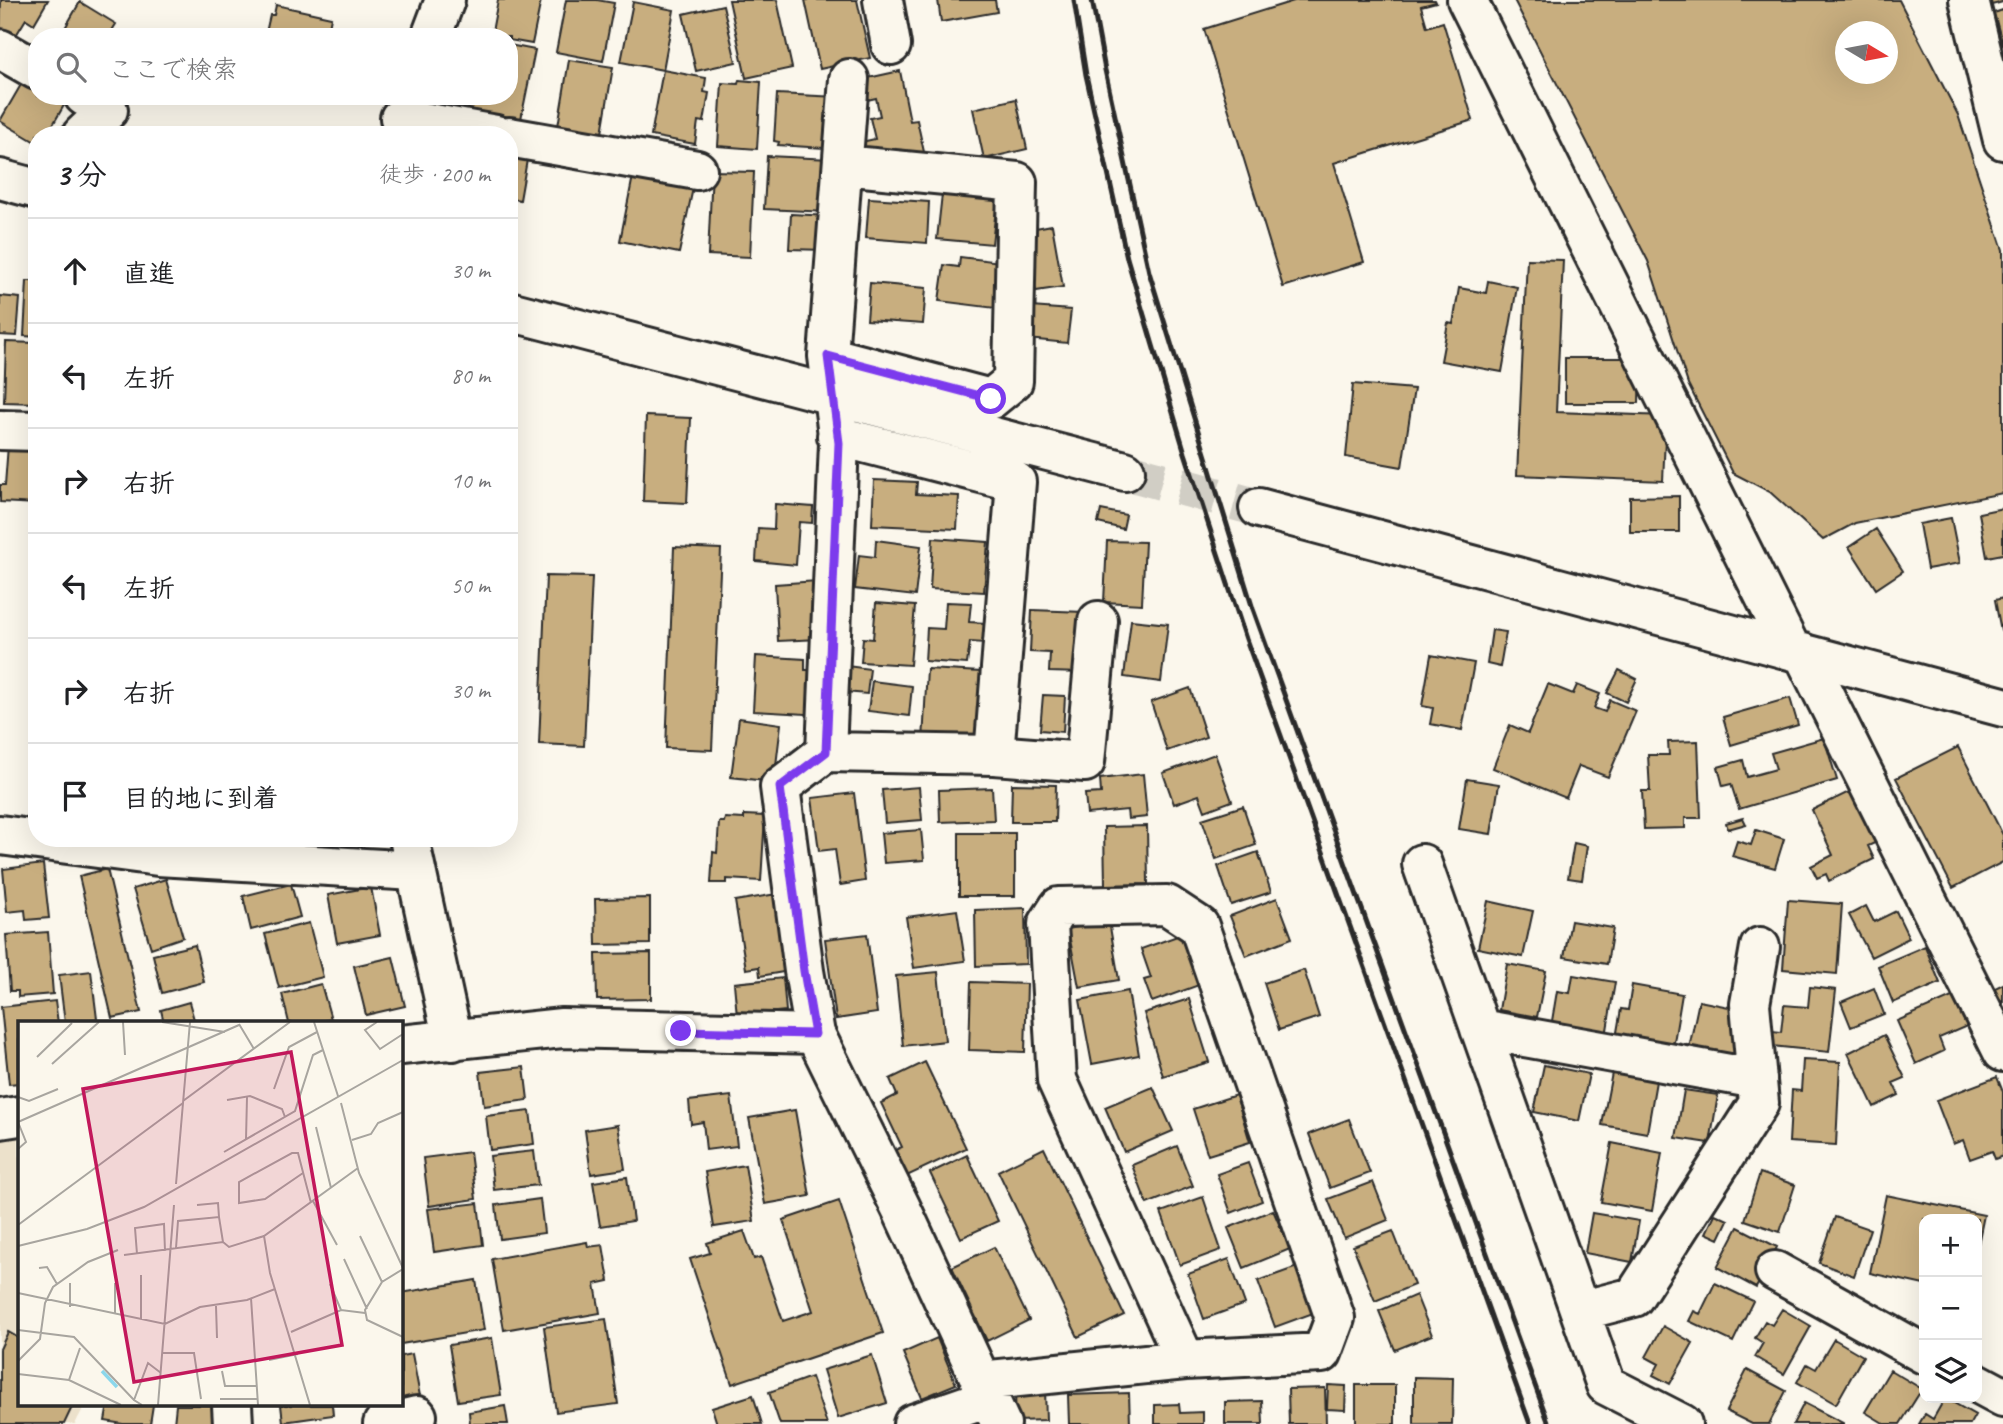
<!DOCTYPE html>
<html lang="ja">
<meta charset="utf-8">
<style>
body{margin:0;font-family:Caveat,"Klee One",sans-serif;background:#f2f2f2;color:#202124}
.controls{position:absolute;right:21px;bottom:21px;display:grid;overflow:hidden;border-radius:14px;box-shadow:0 7px 28px #0002}
.controls button{width:63px;height:63px;display:grid;place-items:center;padding:0;border:0;border-bottom:2px solid #e0e0e0;background:#fff;color:#202124;font:35px sans-serif}
.compass{position:absolute;left:1835px;top:21px;width:63px;height:63px;border-radius:50%;background:#fff;box-shadow:0 7px 28px #0002;rotate:100deg}
.stop{position:absolute;width:21px;height:21px;margin:-16px;border:5px solid #7c3aed;border-radius:50%;background:#fff}
.stop.end{background:#7c3aed;border-color:#fff;box-shadow:0 2px 7px #0008}
.list{margin:0;padding:0;list-style:none}
h2{display:flex;justify-content:space-between;align-items:center;height:91px;margin:0;padding:0 28px;font-size:30px}
h2 small{font-size:23px;font-weight:400;color:#757577}
.list li{display:grid;grid-template-columns:46px 1fr auto;gap:21px;align-items:center;box-sizing:border-box;height:105px;padding:0 28px;border-top:2px solid #e0e0e0}
.list b{display:block;font-size:26px;white-space:nowrap}
.list em{font-size:23px;font-style:normal;color:#757577}
.icon{flex:none;width:38px;height:38px;fill:none;stroke:currentColor;stroke-width:2;stroke-linecap:round;stroke-linejoin:round}
.map{position:relative;flex:none;width:2003px;height:1424px;overflow:hidden}
.search{position:absolute;background:#fff;box-shadow:0 7px 28px #0002;left:28px;top:28px;width:490px;height:77px;display:flex;align-items:center;gap:18px;box-sizing:border-box;padding:0 24px;border-radius:28px;color:#757577;font-size:26px}
.panel{position:absolute;background:#fff;box-shadow:0 7px 28px #0002;left:28px;top:126px;width:490px;height:721px;border-radius:28px}
.map>svg:first-child{display:block}
</style>
<div class="map">
<svg width="2003" height="1424" viewBox="0 0 2003 1424">
<rect width="100%" height="100%" fill="#fbf7ec"/>
<filter id="ink" filterUnits="userSpaceOnUse"><feTurbulence type="fractalNoise" baseFrequency=".0143" numOctaves="2"/><feDisplacementMap in="SourceGraphic" scale="14" xChannelSelector="R" yChannelSelector="G"/><feConvolveMatrix kernelMatrix="1 2 1 2 8 2 1 2 1" color-interpolation-filters="sRGB"/></filter>
<g filter="url(#ink)">
<path fill="#ece1cb" d="M19,1132V1405H85L75,1424H0V1133Z"/>
<path fill="#c8ae7f" stroke="#2b2b2b" stroke-width="2" fill-rule="evenodd" d="M1,0H48L34,24L26,19L12,42L0,35Z
M498,0H541L532,44L509,40V37H491Z
M566,0H597L614,3L603,61L556,52Z
M729,0H777L792,68L746,78Z
M805,0H857L870,58L820,69Z
M938,0H995L997,12L941,22Z
M1297,0H1435L1436,2L1421,6L1427,27L1443,22L1473,120L1334,163L1364,262L1283,287L1204,29Z
M1514,0H1899L1958,115L2003,250V493L1855,523L1823,540L1770,492L1733,473L1688,384L1648,261ZM1846,32H1888V74H1846Z
M1986,0H2003V2L1988,6Z
M80,2L116,24L108,37H64L61,35Z
M633,2L674,10L663,70L621,62Z
M276,5L331,17L327,37H265L270,15H274Z
M723,5L736,62L696,71L683,14Z
M2003,10V46L1994,13Z
M348,30L373,37H347Z
M509,45L535,50L521,119L468,109L471,96H509Z
M569,60L613,67L601,139L557,132Z
M663,70L706,78L704,92L709,93L704,122L698,121L695,144L651,136Z
M900,71L910,121L917,120L924,152L866,163L861,142L875,139L870,118L880,116L876,98L863,101L859,80Z
M26,76L37,82V96H61L67,100L47,135H37V143L0,121Z
M739,80L761,82L757,149L718,146L722,83L738,84Z
M777,94L838,97L836,129L825,128L824,148L778,145L779,142L774,141Z
M1016,99L1027,149L984,159L973,109Z
M509,150L528,154L520,200L509,198Z
M767,156L831,159L829,212L764,209Z
M712,171L754,172L750,257L708,255Z
M633,176L693,188L679,253L620,241Z
M942,194L997,199L992,244L937,239Z
M869,198L929,202L927,243L866,238Z
M791,214L828,216L826,250L789,249Z
M1052,225L1063,287L1036,291L1025,230Z
M960,257L1001,262L995,308L939,301L944,265L959,267Z
M1527,259L1563,260L1556,412L1666,416L1663,481L1517,475Z
M27,281H37V337L24,336Z
M1488,281L1517,287L1502,372L1441,361L1448,323L1453,324L1459,288L1486,293Z
M870,283L926,288L923,324L867,320Z
M0,296L20,298L17,336L0,335Z
M1031,307L1071,310L1067,343L1028,339Z
M6,342L37,343V403L4,402Z
M1565,358H1640L1639,403H1565Z
M1353,384L1414,389L1402,467L1346,457Z
M646,416L691,418L687,503L643,501Z
M8,445L37,448V504L0,502V485H5Z
M874,480L917,482L916,494L959,496L957,529L872,525Z
M1679,496V532H1630V497Z
M775,504L813,507L812,523L799,522L796,565L756,561L758,528L774,529Z
M2003,508V554L1987,557L1979,513Z
M1101,510L1126,515L1123,529L1098,523Z
M1951,518L1960,563L1927,569L1919,524Z
M1876,529L1903,571L1876,589L1849,547Z
M933,538L988,542L984,592L930,589Z
M876,540L921,546L915,596L855,589L859,555L875,557Z
M1107,541L1145,542L1142,604L1104,602Z
M674,547L721,549L712,750L666,748Z
M546,576L592,577L584,746L539,744Z
M817,581L820,639L778,641L775,584Z
M2003,598V631H2001L1995,600Z
M946,602L971,603L969,622L986,623L985,643L970,642L967,664L925,661L927,628L944,629Z
M876,603L915,606L910,665L861,662L863,638L873,639Z
M1032,610L1084,612L1082,673L1049,672L1050,653L1030,652Z
M1131,620L1168,624L1161,682L1124,677Z
M1492,630L1506,632L1500,667L1487,664Z
M509,655H512L510,727H509Z
M1431,655L1474,663L1462,730L1430,724L1433,708L1422,706Z
M756,656L805,659V670H817L823,715L753,711Z
M847,666L870,669L867,694L845,692Z
M927,669L981,672L977,744L923,741Z
M1619,670L1637,679L1626,702L1607,693Z
M872,681L912,686L909,716L868,711Z
M1548,684L1573,694L1577,685L1600,694L1594,708L1605,712L1610,700L1636,711L1608,777L1579,766L1566,798L1493,768L1510,725L1528,733Z
M1190,688L1206,737L1167,751L1151,702Z
M1043,695L1065,696L1063,732L1040,730Z
M1790,698L1798,725L1731,745L1723,717Z
M739,718L781,724L774,782L731,777Z
M1824,738L1837,780L1739,809L1731,784L1723,786L1718,767L1743,760L1747,777L1776,769L1771,753Z
M1698,741L1701,818H1685V828L1644,829L1642,791H1650L1648,755H1669L1668,742Z
M1958,747L2003,835V862L1953,888L1896,778Z
M1215,754L1232,801L1205,811L1199,795L1174,804L1163,773Z
M1143,774L1147,817L1128,819L1127,810L1087,814L1085,794L1101,793L1100,779Z
M1467,779L1499,784L1491,834L1459,829Z
M1012,784L1056,785L1055,822H1011Z
M919,787L922,820L885,823L882,790Z
M992,788L994,820L940,822L939,790Z
M1855,789L1879,841L1868,846L1874,859L1829,881L1826,874L1817,878L1811,866L1833,855L1812,810Z
M854,793L865,881L840,885L835,849L819,851L812,798Z
M1243,806L1256,845L1216,859L1202,819Z
M744,815L765,816L761,881L727,879V883H711L713,852L717,853L719,822H724L725,818L744,819Z
M1743,818L1746,824L1728,829L1726,823Z
M1147,826L1148,884L1105,885L1104,827Z
M921,830L924,860L884,863L881,833Z
M1756,830L1784,839L1775,868L1732,856L1737,841L1751,845Z
M959,833H1015V896H959Z
M1574,843L1587,846L1582,880L1568,878Z
M1258,852L1271,892L1231,905L1218,866Z
M43,864L49,918L26,920L25,910L7,912L3,869Z
M107,869L141,1012L112,1018L79,876Z
M166,879L183,937L151,948L133,889Z
M291,884L300,917L251,930L243,896Z
M371,887L380,935L337,943L328,895Z
M783,893L795,970L760,976L759,967L746,969L735,901Z
M650,898V944L596,945L595,899Z
M1277,898L1292,938L1246,956L1230,916Z
M1788,900L1842,904L1837,974L1783,969Z
M1488,901L1533,911L1523,957L1478,948Z
M1866,906L1874,922L1896,911L1909,938L1871,957L1849,915Z
M1025,908L1026,964L976,966L975,910Z
M957,910L965,961L914,968L906,917Z
M1109,921L1119,980L1079,987L1068,929Z
M1571,921L1613,928L1607,964L1564,957Z
M309,923L323,977L279,988L265,934Z
M48,932L53,994L18,997V991H10L6,935Z
M867,934L877,1013L836,1019L825,939Z
M1180,935L1199,985L1152,1002L1144,980L1151,978L1141,949Z
M195,945L204,982L162,993L153,955Z
M1925,946L1940,983L1893,1003L1878,966Z
M651,953V999L597,1000L596,954Z
M393,957L405,1006L366,1015L354,966Z
M1507,964L1546,971L1537,1017L1499,1010Z
M1304,970L1319,1017L1279,1030L1264,983Z
M91,971L97,1019L65,1023L59,975Z
M938,972L945,1041L903,1046L896,976Z
M1573,975L1615,982L1606,1036L1551,1027L1557,991L1570,993Z
M783,978L786,1011L737,1016L734,983Z
M971,982L1027,984L1025,1052L969,1050Z
M321,984L331,1019L317,1023H289L282,994Z
M2003,984V1023L1987,992Z
M1632,985L1682,994L1673,1048L1616,1038L1621,1009L1628,1010Z
M1810,987L1836,990L1829,1052L1772,1046L1773,1031L1781,1032L1784,1005L1808,1007Z
M1874,988L1884,1014L1851,1027L1841,1002Z
M1128,991L1139,1055L1092,1064L1080,1000Z
M1954,996L1967,1026L1939,1038L1944,1051L1916,1064L1897,1021Z
M1189,999L1209,1062L1163,1076L1144,1013Z
M55,1001L58,1023H19V1083L9,1084L1,1007Z
M1699,1001L1744,1010L1734,1057L1689,1048Z
M189,1002L195,1023H164L161,1010Z
M1884,1035L1905,1078L1893,1083L1899,1095L1874,1107L1848,1053Z
M1803,1060L1840,1062L1836,1145L1789,1142L1792,1090L1801,1091Z
M925,1062L966,1148L907,1176L895,1150L902,1147L881,1103L897,1095L890,1079Z
M1544,1065L1589,1074L1579,1121L1534,1112Z
M524,1067L528,1100L484,1106L480,1072Z
M1612,1073L1656,1081L1647,1133L1602,1125Z
M1997,1077L2003,1092V1156L1995,1159L1992,1151L1970,1159L1963,1140L1953,1144L1936,1100Z
M1153,1087L1173,1131L1124,1152L1105,1107Z
M1684,1090L1718,1095L1710,1143L1676,1138Z
M1236,1095L1250,1142L1208,1155L1193,1109Z
M731,1096L737,1146L706,1150L703,1122L691,1124L689,1101Z
M795,1110L810,1196L765,1204L749,1118Z
M530,1111L534,1144L490,1150L486,1116Z
M1349,1119L1370,1173L1330,1188L1309,1134Z
M618,1125L625,1169L591,1174L585,1130Z
M1612,1143L1662,1153L1652,1211L1601,1202Z
M1177,1146L1193,1186L1147,1204L1132,1165Z
M1044,1148L1124,1315L1078,1337L998,1171Z
M534,1151L538,1185L494,1190L490,1156Z
M470,1152L476,1199L429,1206L423,1158Z
M967,1155L998,1221L961,1238L930,1173Z
M1248,1163L1262,1201L1231,1213L1217,1174Z
M745,1165L754,1221L714,1227L705,1172Z
M1760,1173L1795,1185L1780,1232L1745,1220Z
M627,1177L633,1221L600,1226L593,1182Z
M1373,1182L1388,1220L1344,1238L1328,1199Z
M1886,1195L1984,1215L1977,1249V1219H1924V1285L1870,1273Z
M1203,1197L1221,1250L1180,1265L1161,1212Z
M540,1199L544,1233L500,1239L496,1205Z
M839,1201L883,1333L732,1384L690,1259L710,1253L707,1243L744,1231L754,1259L761,1257L783,1321L813,1311L783,1220Z
M478,1203L483,1245L434,1252L428,1209Z
M1273,1210L1290,1249L1244,1268L1228,1228Z
M1592,1213L1639,1221L1632,1262L1585,1253Z
M1715,1214L1728,1220L1719,1239L1706,1233Z
M1835,1217L1870,1229L1854,1276L1819,1263Z
M1738,1227L1777,1247L1756,1288L1717,1267Z
M1393,1231L1414,1285L1375,1301L1353,1246Z
M587,1242L588,1247L603,1245L609,1281L595,1284L600,1313L504,1330L492,1259Z
M994,1247L1029,1320L987,1341L952,1267Z
M1229,1259L1245,1304L1204,1319L1188,1274Z
M1300,1266L1316,1312L1275,1327L1258,1281Z
M476,1280L484,1330L401,1344V1293Z
M1715,1283L1753,1301L1733,1342L1689,1321L1694,1311L1700,1314Z
M1416,1295L1432,1335L1395,1350L1379,1311Z
M1782,1309L1811,1326L1784,1374L1755,1357L1763,1343L1755,1338L1765,1321L1772,1325Z
M606,1319L618,1404L556,1412L544,1327Z
M1663,1326L1693,1343L1670,1384L1653,1375L1659,1364L1646,1357Z
M8,1332L19,1338V1405H73L64,1424H0V1349Z
M492,1338L501,1395L458,1401L449,1345Z
M937,1338L956,1384L922,1398L903,1353Z
M1834,1339L1863,1356L1836,1404L1797,1382L1807,1364L1816,1369Z
M412,1354L420,1396L401,1400V1356Z
M872,1355L887,1403L838,1418L823,1370Z
M1747,1370L1786,1391L1769,1424H1752L1726,1411Z
M1890,1370L1922,1389L1900,1424H1885L1865,1412Z
M811,1377L827,1424H780L769,1392Z
M1414,1377L1453,1378L1452,1424H1414Z
M1328,1385L1346,1386L1345,1410L1327,1409Z
M1356,1385H1395V1424H1356Z
M1325,1388L1326,1424H1289L1288,1389Z
M1045,1390L1046,1420L1016,1421L1015,1391Z
M1129,1393L1130,1424H1069L1068,1395Z
M753,1395L762,1424H717L712,1408Z
M1945,1398L1975,1415L1970,1424H1919L1925,1414L1933,1419Z
M1262,1401L1263,1424H1225V1402Z
M1804,1403L1843,1423V1424H1793Z
M1179,1404L1180,1413L1203,1412V1424H1155V1405Z
M108,1405H153L150,1424H123L105,1421Z
M176,1405H218L216,1424H174Z
M281,1405H332L333,1415L283,1422Z
M505,1406L508,1424H470L469,1412Z"/>
<g fill="none" stroke-linecap="round" stroke-linejoin="round">
<path stroke="#d1cec5" stroke-width="38" stroke-dasharray="38 19" stroke-linecap="butt" d="M1125,471L1259,508"/>
<g stroke="#2b2b2b" stroke-width="44">
<path id="minor" d="M883,0L891,45
M1467,0L1791,649
M1969,0L2003,140
M431,37L445,0
M0,49L37,70
M400,118L496,135
M82,135L108,110L84,96
M509,137L697,170
M0,179L37,189
M509,311L1125,471
M828,356L991,399L1013,381L1017,182L843,165
M0,430L37,431
M837,436L1016,482L994,755L826,752L780,787L804,971L815,1034L901,1208L1001,1424
M1259,508L2003,707
M1803,653L2003,1052
M826,752L839,443L828,356L849,79
M994,755L1085,762L1098,621
M0,835L158,856L416,871
M409,838L453,1041
M1422,864L1606,1385L1682,1424
M1480,1029L1757,1079
M401,1045L562,1028L815,1034
M0,1119L19,1116
M1775,1271L1924,1354
M1580,1311L1634,1297L1759,1103L1750,1004L1760,947
M980,1381L1185,1360L1322,1353L1335,1318L1199,926L1167,905L1059,907L1048,924L1057,1080L1185,1360
M1977,1383L2003,1397
M232,1405L233,1424
M383,1424L417,1416
M913,1424L988,1398"/>
</g>
<use href="#minor" stroke="#fbf7ec" stroke-width="38"/>
<path stroke="#2b2b2b" stroke-width="5" d="M1074,0L1086,75L1127,258L1185,453L1246,639L1530,1424
M1092,0L1105,70L1149,272L1253,609L1549,1424"/>
</g>
</g>
<g fill="none" stroke-linecap="round" stroke-linejoin="round" filter="url(#ink)">
<path stroke="#7c3aed" stroke-width="9" d="M681,1031L815,1034L804,971L780,787L826,752L839,443L828,356L991,399"/>
</g>
<g transform="translate(18 1021)">
<rect width="385" height="385" fill="#fbf7ec"/>
<path fill="none" stroke="#8bd7eb" stroke-width="3.5" d="M84,350L99,366"/>
<path fill="none" stroke="#a8a59f" stroke-width="2" d="M105,1L107,34M144,1L207,11M296,1L320,75M359,1L347,9L362,28L385,13M221,3L236,28M19,36L54,2M34,43L81,1M256,68L271,26L299,11M0,76L11,80L40,68M209,79L232,75L264,88L267,96M165,80L272,1M323,82L341,152L385,247M0,101L221,4M298,106L313,167M228,118L229,76M334,119L353,113L360,102L385,91M0,128L8,121L0,101M206,131L277,90L295,34L305,29M285,152L247,178L221,182V161L274,132H280L293,182M158,163L172,1M295,180L319,224M179,184L200,182L201,196M0,204L165,82M246,215L252,252L292,384M342,215L364,261M0,225L69,208L126,186L385,39M158,227L160,200L201,196L205,221M119,233L117,207L146,203L147,230M106,234L205,221L211,226L246,215L340,147M326,238L349,288M21,247L29,246L39,263M385,248L364,261L347,289L349,299L385,316M123,254V299M97,262V294M312,263L323,289M0,272L147,303L182,286L229,279L257,268M233,277L240,384M198,285L199,317M52,286V262M0,309L56,316L116,379M273,311L323,289L347,292M145,332H176L183,378M251,339L280,333M0,340L22,318L27,282L35,266L70,241L100,229M204,350L207,365H239M0,353L51,359L103,384M51,359L62,327M202,378H240M124,384L116,379L130,342L143,352M140,384L156,184"/>
<path fill="#c2185b" fill-opacity="0.15" stroke="#c2185b" stroke-width="3.5" d="M273,31L324,324L116,361L65,68Z"/>
<rect width="385" height="385" fill="none" stroke="#2b2b2b" stroke-width="3.5"/>
</g>
</svg>
<div class="controls">
<button>+</button>
<button>−</button>
<button><svg class="icon" aria-label="layers" viewBox="0 0 24 24"><path d="M12 4l9 5-9 5-9-5zM3 14l9 5 9-5"/></svg></button>
</div>
<svg class="compass" viewBox="-18 -18 36 36"><path d="M0-13l5 13h-10z" fill="#e53935"/><path d="M0 13l5-13h-10z" fill="#757577"/></svg>
<div class="stop" style="left:991px;top:399px"></div>
<div class="stop end" style="left:681px;top:1031px"></div>
<div class="search"><svg class="icon" aria-label="search" viewBox="0 0 24 24"><circle cx="10" cy="10" r="6"/><path d="M15 15l6 6"/></svg>ここで検索</div>
<section class="panel">
<h2>3 分<small>徒歩 · 200 m</small></h2>
<ul class="list">
<li><svg class="icon" aria-label="ahead" viewBox="0 0 24 24"><path d="M12 20V5M6 11l6-6 6 6"/></svg><div><b>直進</b></div><em>30 m</em></li>
<li><svg class="icon" aria-label="left" viewBox="0 0 24 24"><path d="M17 20v-9H6M10 6l-5 5 5 5"/></svg><div><b>左折</b></div><em>80 m</em></li>
<li><svg class="icon" aria-label="right" viewBox="0 0 24 24"><path d="M7 20v-9h11M14 6l5 5-5 5"/></svg><div><b>右折</b></div><em>10 m</em></li>
<li><svg class="icon" aria-label="left" viewBox="0 0 24 24"><path d="M17 20v-9H6M10 6l-5 5 5 5"/></svg><div><b>左折</b></div><em>50 m</em></li>
<li><svg class="icon" aria-label="right" viewBox="0 0 24 24"><path d="M7 20v-9h11M14 6l5 5-5 5"/></svg><div><b>右折</b></div><em>30 m</em></li>
<li><svg class="icon" aria-label="arrive" viewBox="0 0 24 24"><path d="M6 21V4h12l-3 4 3 4H6"/></svg><div><b>目的地に到着</b></div></li>
</ul>
</section>
</div>
